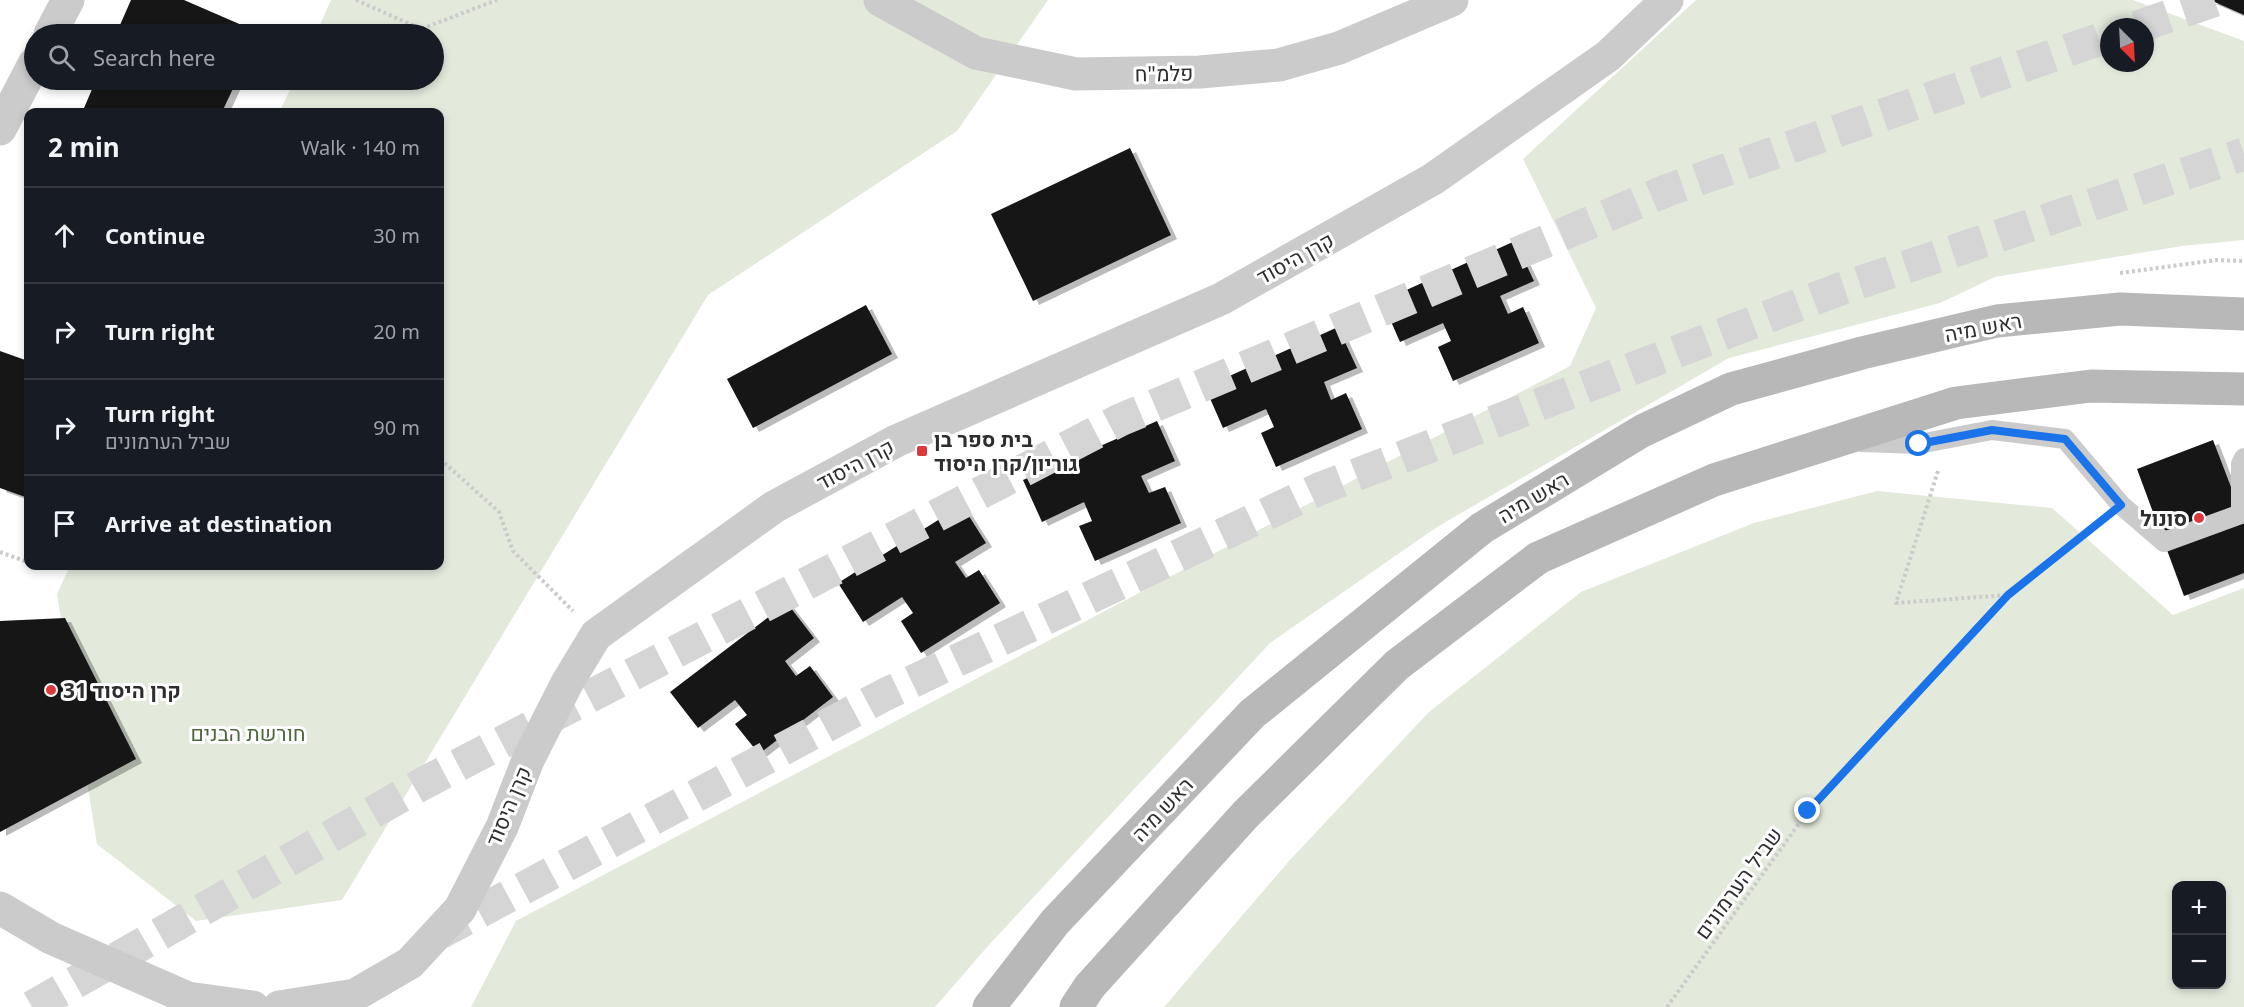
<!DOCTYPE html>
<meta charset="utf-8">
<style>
body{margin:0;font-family:"Noto Sans",Heebo,sans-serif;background:#242831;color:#f1f3f6}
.controls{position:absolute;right:18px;bottom:18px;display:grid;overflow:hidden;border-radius:12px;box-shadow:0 3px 9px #0003}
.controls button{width:54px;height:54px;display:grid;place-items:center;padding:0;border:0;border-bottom:2px solid #363941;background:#171b24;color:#f1f3f6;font:30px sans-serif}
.compass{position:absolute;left:2100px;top:18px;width:54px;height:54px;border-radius:50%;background:#171b24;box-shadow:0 3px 9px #0003;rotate:156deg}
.stop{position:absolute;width:18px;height:18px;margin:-14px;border:4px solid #1a73e8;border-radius:50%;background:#fff}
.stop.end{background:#1a73e8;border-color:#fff;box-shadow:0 2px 6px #0008}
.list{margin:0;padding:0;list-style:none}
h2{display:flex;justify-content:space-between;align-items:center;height:78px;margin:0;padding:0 24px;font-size:26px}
h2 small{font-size:20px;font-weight:400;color:#9ea1a6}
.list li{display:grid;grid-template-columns:39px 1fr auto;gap:18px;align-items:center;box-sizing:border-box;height:96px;padding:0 24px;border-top:2px solid #363941}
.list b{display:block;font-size:22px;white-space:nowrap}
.list p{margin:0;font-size:20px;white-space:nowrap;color:#9ea1a6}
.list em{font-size:20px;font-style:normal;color:#9ea1a6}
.icon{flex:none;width:33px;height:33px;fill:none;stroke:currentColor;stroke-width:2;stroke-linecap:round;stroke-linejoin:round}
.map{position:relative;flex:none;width:2244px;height:1007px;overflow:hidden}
.search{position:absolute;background:#171b24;box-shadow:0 3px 9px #0003;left:24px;top:24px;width:420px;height:66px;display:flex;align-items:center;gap:15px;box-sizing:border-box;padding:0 21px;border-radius:33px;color:#9ea1a6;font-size:22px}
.panel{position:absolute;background:#171b24;box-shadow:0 3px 9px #0003;left:24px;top:108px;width:420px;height:462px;border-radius:12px}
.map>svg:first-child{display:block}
</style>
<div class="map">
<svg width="2244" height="1007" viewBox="0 0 2244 1007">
<defs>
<filter id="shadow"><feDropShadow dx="6" dy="4" stdDeviation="0" flood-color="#0004"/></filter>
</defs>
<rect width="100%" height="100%" fill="#fff"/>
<path fill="#e3eadc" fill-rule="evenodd" d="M331,0H1048L957,131L708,295L342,900L196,921L97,844L57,594L70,566H440V112H279L295,80H434V34H316Z
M1696,0H2133L2244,41V240L2182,246L1995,277L1940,303L1729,358L1437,527L1270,643L988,946L935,1007H471L516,921L1570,366L1596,308L1523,159ZM2109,27H2145V63H2109Z
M1877,491L2052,508L2173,615L2244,588V1007H1164L1289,861L1429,712L1581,592L1754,523ZM2176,886H2222V984H2176Z"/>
<path fill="#151515" filter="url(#shadow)" d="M131,0H184L258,32L256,34H116Z
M2210,0H2244V15Z
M96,80H237L222,112H94L84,108Z
M1130,148L1171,235L1033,301L991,214Z
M1515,241L1534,281L1500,296L1508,314L1523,307L1539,343L1453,381L1438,347L1451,341L1443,323L1400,342L1382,301Z
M866,305L892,354L753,428L727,379Z
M1338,327L1357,368L1324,382L1331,400L1346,393L1362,429L1276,467L1261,433L1274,427L1266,409L1223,428L1205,387Z
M0,351L28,361V498L0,488Z
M1157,421L1175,461L1141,476L1149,493L1165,487L1181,523L1095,561L1079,526L1092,521L1084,502L1042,522L1023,480Z
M2213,440L2244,521V573L2184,596L2137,469Z
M962,505L986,543L955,562L966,578L979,570L1000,603L921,653L901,621L913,613L902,597L863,622L838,583Z
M787,603L814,638L785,661L796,676L810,666L833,697L759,754L735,724L747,715L735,700L698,728L670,692Z
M65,618L136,759L0,832V621Z"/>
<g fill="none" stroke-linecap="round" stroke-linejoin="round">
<path stroke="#d5d5d5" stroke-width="33" stroke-dasharray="33 16" stroke-linecap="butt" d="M2137,27L2216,0
M436,935L884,695L1319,489L1840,289L2244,154
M32,1007L424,783L1120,420L1668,190L2109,36"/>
<path stroke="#cbcbcb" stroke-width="4" stroke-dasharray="3 3" stroke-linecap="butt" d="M356,0L421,29L497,0
M2120,273L2217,260L2244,261
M440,459L499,512L513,551L573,611
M1938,471L1896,603L2008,595
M0,552L28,562
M37,566L45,568L58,566
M1667,1007L1808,811L2008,595L2100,522"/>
<path stroke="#cbcbcb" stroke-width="20" d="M1861,442L1919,444L1992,430L2065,439L2121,505L2164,542L2241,514V464L2244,458"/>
<path stroke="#cbcbcb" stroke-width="33" d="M880,0L976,53L1076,74L1200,72L1279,65L1339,48L1452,0
M50,34L68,0
M0,129L34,64
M0,908L51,938L188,998L253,1007
M279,1007L355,995L410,963L460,909L502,827L528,760L567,683L596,635L774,507L896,441L1221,299L1433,179L1608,56L1667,0"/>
<path stroke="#b8b8b8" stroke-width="33" d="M989,1007L1055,922L1252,714L1482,528L1642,431L1731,389L1862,353L1997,321L2120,309L2244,314
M1076,1007L1090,986L1246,814L1397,665L1538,558L1714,480L1956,403L2091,386L2244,389"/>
</g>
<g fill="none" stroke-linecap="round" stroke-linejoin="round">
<path stroke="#1a73e8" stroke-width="8" d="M1808,811L2008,595L2121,505L2065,439L1992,430L1919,444"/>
</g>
<g fill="#db393c" stroke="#fff" stroke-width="2">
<rect x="916" y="445" width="12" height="12" rx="3"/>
<circle cx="2199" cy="518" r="6"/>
<circle cx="51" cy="690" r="6"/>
</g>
<g text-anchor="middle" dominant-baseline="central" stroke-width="6" stroke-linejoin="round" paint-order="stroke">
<g font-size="21" fill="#2e2e2e" stroke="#fff">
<text transform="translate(1164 73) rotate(-1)">פלמ"ח</text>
<text transform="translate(1295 258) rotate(-29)">קרן היסוד</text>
<text transform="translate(1983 327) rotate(-11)">ראש מיה</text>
<text transform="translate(855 464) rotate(-28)">קרן היסוד</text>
<text transform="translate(1533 497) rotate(-31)">ראש מיה</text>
<text transform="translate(508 806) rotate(-67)">קרן היסוד</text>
<text transform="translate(1162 809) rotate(-47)">ראש מיה</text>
<text transform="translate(1738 883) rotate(-54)">שביל הערמונים</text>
</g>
<g font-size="21" font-weight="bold" fill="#2e2e2e" stroke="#fff" text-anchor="start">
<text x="934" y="439">בית ספר בן<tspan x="934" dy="24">גוריון/קרן היסוד</tspan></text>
<text x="2187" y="518" text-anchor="end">סונול</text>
<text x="63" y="690">קרן היסוד 31</text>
</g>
<g font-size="21" fill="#4f673d" stroke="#fff">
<text x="248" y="733">חורשת הבנים</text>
</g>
</g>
</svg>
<div class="controls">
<button>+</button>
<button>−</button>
</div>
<svg class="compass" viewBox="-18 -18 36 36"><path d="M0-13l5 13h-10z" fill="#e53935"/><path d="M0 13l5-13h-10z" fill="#9ea1a6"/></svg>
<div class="stop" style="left:1919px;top:444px"></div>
<div class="stop end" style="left:1808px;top:811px"></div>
<div class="search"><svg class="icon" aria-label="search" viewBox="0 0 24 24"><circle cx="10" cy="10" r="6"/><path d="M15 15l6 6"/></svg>Search here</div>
<section class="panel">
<h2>2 min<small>Walk · 140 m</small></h2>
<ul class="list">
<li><svg class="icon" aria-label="ahead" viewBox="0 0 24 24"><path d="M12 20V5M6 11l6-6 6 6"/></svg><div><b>Continue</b></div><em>30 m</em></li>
<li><svg class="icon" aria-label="right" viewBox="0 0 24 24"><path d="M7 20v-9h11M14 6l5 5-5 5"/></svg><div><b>Turn right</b></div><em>20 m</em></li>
<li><svg class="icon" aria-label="right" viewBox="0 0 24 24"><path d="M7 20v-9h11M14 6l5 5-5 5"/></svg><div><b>Turn right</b><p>שביל הערמונים</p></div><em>90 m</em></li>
<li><svg class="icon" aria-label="arrive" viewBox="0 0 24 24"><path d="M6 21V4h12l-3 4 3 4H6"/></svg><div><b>Arrive at destination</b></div></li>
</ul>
</section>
</div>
